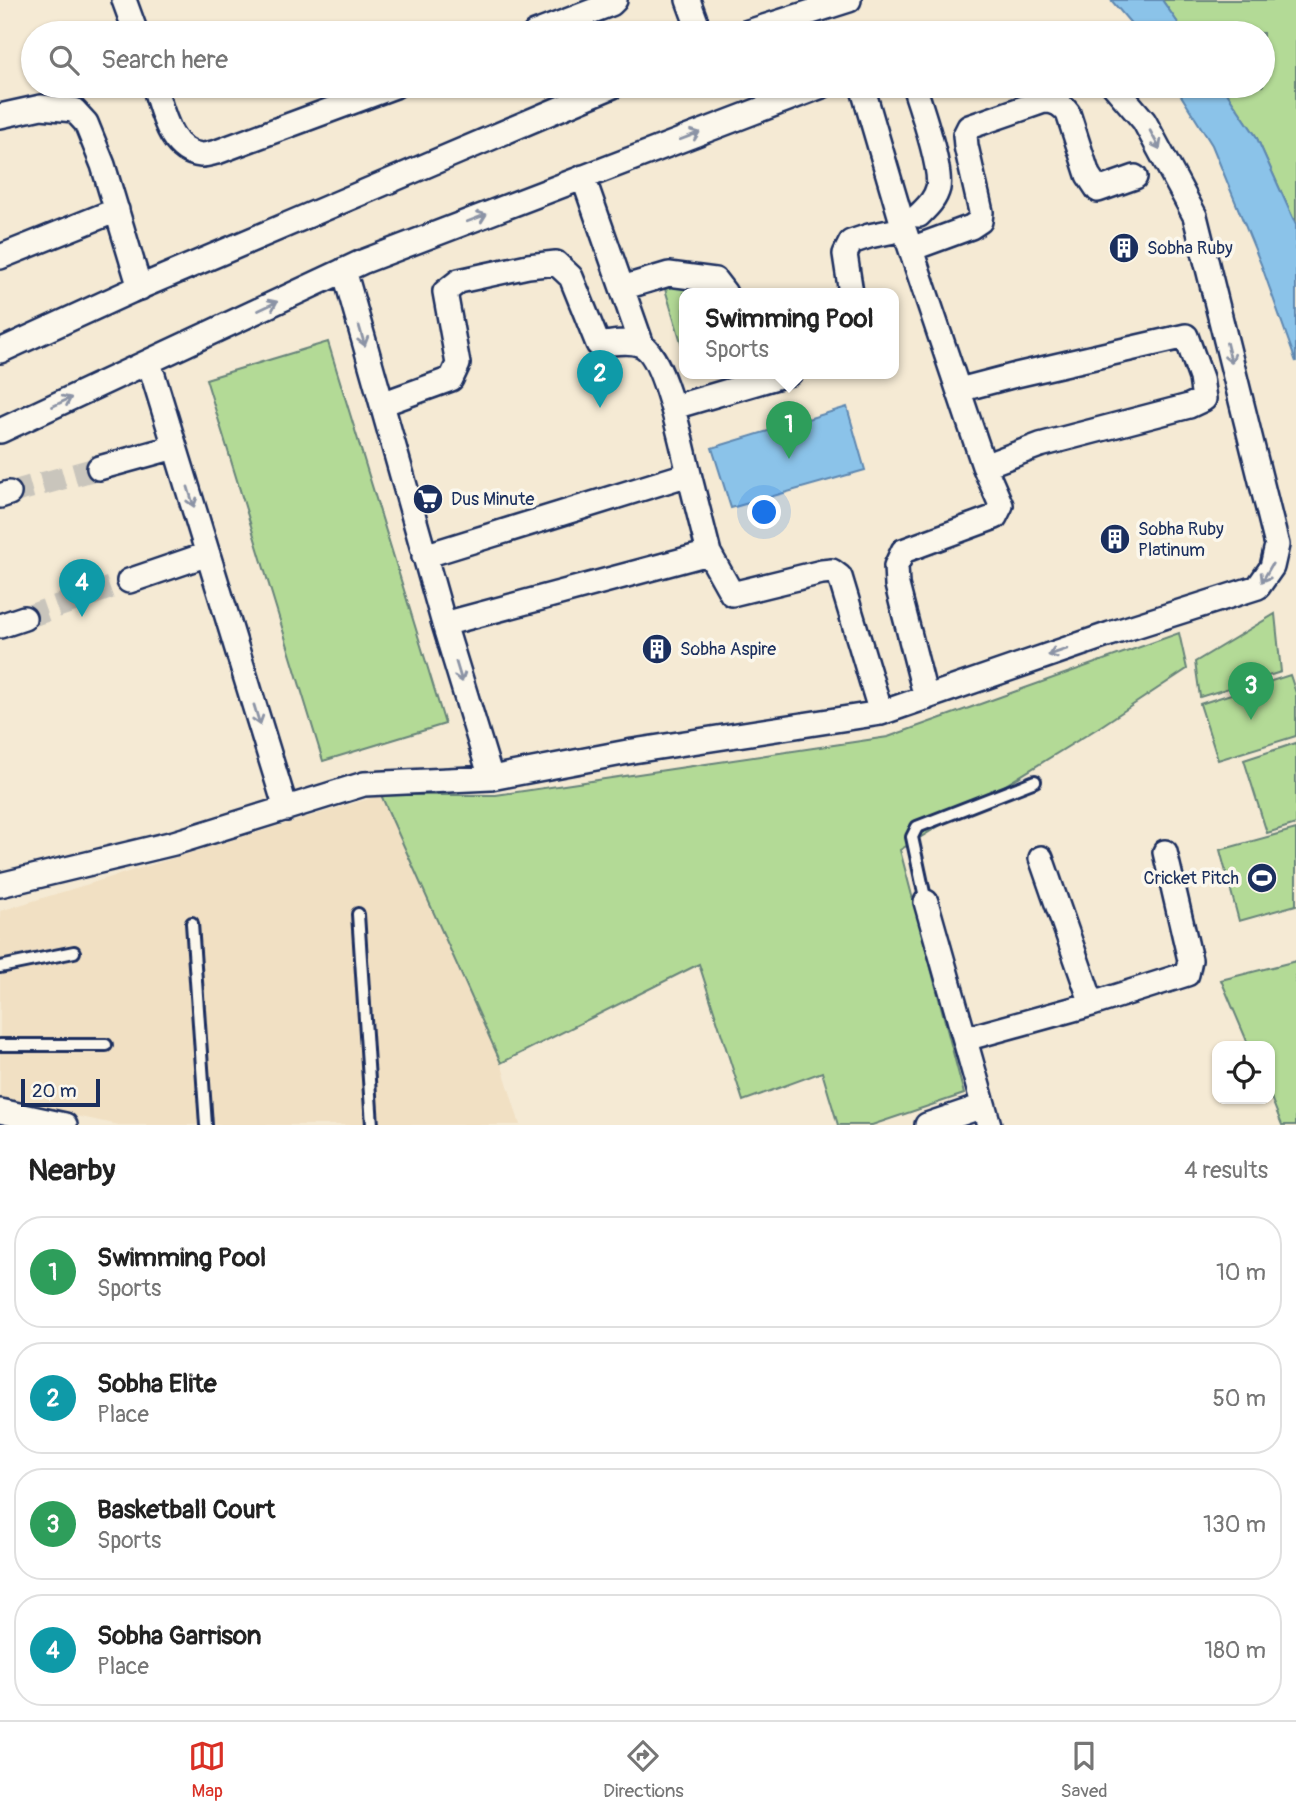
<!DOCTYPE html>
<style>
body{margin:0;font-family:Pangolin,sans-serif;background:#f6f6f6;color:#222}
.controls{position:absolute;right:21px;bottom:21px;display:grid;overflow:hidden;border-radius:14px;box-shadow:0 2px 5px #0004}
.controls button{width:63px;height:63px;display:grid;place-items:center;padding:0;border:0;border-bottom:2px solid #e0e0e0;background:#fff;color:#222;font:35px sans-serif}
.scale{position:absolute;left:21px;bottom:18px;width:79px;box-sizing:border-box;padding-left:7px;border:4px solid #1b2f5e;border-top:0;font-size:19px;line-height:24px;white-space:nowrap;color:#1b2f5e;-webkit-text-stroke:5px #fbf7ec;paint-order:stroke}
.you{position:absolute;left:765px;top:513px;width:24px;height:24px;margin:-18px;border:5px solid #fff;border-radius:50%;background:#1a73e8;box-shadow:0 0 0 10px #1a73e833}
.badge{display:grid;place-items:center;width:46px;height:46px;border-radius:50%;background:#d93025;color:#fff;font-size:23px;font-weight:700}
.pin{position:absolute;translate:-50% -58px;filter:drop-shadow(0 2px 4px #0008)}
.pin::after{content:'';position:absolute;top:37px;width:24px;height:21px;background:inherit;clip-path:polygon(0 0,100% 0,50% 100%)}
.popup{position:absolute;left:679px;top:288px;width:220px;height:91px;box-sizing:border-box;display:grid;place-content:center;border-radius:14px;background:#fff;filter:drop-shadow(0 2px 5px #0005);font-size:23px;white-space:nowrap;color:#767676}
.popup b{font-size:26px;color:#222}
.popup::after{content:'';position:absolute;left:50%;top:100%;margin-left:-14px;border:14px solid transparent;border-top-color:#fff}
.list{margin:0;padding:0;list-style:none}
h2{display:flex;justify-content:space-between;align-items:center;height:91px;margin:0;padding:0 28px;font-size:30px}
h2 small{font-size:23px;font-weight:400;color:#767676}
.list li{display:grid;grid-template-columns:46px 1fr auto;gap:21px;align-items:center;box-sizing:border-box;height:112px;margin:0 14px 14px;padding:0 14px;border:2px solid #e0e0e0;border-radius:28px}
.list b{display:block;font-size:26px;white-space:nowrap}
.list p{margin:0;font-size:23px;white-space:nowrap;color:#767676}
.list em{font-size:23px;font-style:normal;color:#767676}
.icon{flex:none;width:38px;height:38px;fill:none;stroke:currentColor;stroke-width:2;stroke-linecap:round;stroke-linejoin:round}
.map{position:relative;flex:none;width:1296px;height:1125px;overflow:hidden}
.search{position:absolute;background:#fff;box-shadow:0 2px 5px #0004;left:21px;right:21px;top:21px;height:77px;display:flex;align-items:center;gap:18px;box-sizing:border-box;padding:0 24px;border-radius:38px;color:#767676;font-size:26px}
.sheet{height:595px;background:#fff}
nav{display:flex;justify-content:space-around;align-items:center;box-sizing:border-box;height:98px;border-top:2px solid #e0e0e0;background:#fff;font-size:19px;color:#767676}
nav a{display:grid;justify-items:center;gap:4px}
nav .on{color:#d93025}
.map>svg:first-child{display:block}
</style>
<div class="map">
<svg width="1296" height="1125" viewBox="0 0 1296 1125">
<rect width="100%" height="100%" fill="#f5ead4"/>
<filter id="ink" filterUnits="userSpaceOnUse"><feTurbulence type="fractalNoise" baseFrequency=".0143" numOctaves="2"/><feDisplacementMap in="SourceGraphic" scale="14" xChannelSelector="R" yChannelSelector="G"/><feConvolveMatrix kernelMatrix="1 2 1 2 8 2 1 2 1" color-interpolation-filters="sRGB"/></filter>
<g filter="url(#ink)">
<path fill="#f1e0c3" d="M381,795L501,1063L520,1125H119L0,1100V911Z"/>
<path fill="#b3da96" stroke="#67847a" stroke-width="2" d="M1162,0H1296V225L1256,136L1222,86H1263V33H1185Z
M718,272L724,293H684V352L665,289Z
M328,342L445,724L323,761L206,379Z
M1275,614L1281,672L1200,697L1195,662Z
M1179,633L1187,669L1098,728L900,850L964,1094L872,1125H838L822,1072L743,1101L699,964L501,1063L381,795H496L888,737Z
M1290,675L1296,693V736L1218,760L1200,704Z
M1296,743V824L1267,833L1244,760Z
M1296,829V905L1239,921L1220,850Z
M1296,961V1125H1282L1270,1095V1046H1249L1221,980Z"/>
<path fill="#8bc3e9" stroke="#5e88b1" stroke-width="2" d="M1111,0H1162L1185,33H1139Z
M1175,86H1222L1256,136L1296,225V362L1261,264L1212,145Z
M847,407L865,470L731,508L712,448Z"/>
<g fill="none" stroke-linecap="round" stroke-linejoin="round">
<path stroke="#c9c5bc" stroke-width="23" stroke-dasharray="23 11" stroke-linecap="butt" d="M9,493L99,468
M24,618L129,581"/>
<g stroke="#1b2f5e" stroke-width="16">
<path id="lane" d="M926,902L912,837L917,827L1035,781
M358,914L372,1125
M192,923L206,1125
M0,967L74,952
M0,1045H106"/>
</g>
<g stroke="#1b2f5e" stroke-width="28">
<path id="street" d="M124,0L136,33
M688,0L700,33
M535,33L611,4L615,0
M745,33L849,0
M154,86C162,109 169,152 201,155C206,155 212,153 217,152L395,86
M914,86C921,107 942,169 938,188C935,200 927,207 919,215
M0,116L41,107L74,110L86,123L103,165L140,288
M583,177L642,345
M904,229L984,466L1040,445L1189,406L1204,399L1201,378L1186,336L1016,375L959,390
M911,249L971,227L980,221L981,212L966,146L965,135L969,127L1044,101C1055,101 1061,104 1068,113L1088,175L1098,190L1135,177
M0,257L117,210
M344,270L444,624L491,778
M622,288L669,274L715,280L725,293
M851,293L845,254L851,242L869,236L904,229L862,86
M0,351L131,291L613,86
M149,362L286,809
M382,404L451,379L458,364L445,292L459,281L528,266L556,263L571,277L598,344C611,344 629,339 641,345C664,355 683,449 689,474
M674,407L790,373
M0,431L362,262L822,86
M99,468L175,447
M0,496L9,493
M709,553L732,594L822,572L832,571L840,577L881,713
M424,556L689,474L709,553L444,624
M129,581L208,554
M0,626L24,618
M926,698L897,585L896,566L903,551L995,517L1001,505L984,466
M1041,858L1092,1004
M0,885L174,843L364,784L491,778L633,751L881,713L1110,634L1258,587L1272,567L1277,545L1195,216L1144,121L1114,86
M926,902L989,1125
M965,1039L1092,1004L1187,974L1190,960L1165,852
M0,1111L65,1125
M927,1125L983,1106"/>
</g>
<use href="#lane" stroke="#fbf7ec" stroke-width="10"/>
<use href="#street" stroke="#fbf7ec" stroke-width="23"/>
</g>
<defs><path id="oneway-shaft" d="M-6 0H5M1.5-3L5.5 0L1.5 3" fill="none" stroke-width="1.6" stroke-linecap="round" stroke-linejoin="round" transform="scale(1.75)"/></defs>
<g stroke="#8b93a5">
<use href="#oneway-shaft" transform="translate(690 136) rotate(-21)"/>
<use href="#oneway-shaft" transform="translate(1155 140) rotate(62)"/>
<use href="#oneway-shaft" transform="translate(477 218) rotate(-21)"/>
<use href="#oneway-shaft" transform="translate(268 306) rotate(-25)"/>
<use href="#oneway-shaft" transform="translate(362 336) rotate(74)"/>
<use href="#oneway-shaft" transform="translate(1229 353) rotate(76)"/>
<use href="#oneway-shaft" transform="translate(62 402) rotate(-25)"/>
<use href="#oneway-shaft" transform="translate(191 497) rotate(73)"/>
<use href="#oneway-shaft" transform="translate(1267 573) rotate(120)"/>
<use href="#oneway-shaft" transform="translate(1058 652) rotate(161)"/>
<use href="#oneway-shaft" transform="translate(459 672) rotate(73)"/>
<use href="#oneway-shaft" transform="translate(257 715) rotate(73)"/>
</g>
</g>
<defs>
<g id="building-disc" transform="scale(1.575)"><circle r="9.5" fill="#1b2f5e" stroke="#fbf7ec"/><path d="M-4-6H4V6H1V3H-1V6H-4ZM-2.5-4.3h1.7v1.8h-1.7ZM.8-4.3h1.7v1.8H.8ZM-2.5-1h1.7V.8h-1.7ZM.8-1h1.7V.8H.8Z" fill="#fff"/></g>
<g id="supermarket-disc" transform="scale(1.575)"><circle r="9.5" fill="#1b2f5e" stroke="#fbf7ec"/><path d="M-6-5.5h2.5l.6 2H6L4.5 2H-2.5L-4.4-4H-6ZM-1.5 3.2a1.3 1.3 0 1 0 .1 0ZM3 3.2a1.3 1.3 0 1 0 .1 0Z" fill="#fff"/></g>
<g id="stadium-disc" transform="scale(1.575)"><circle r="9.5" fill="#1b2f5e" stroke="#fbf7ec"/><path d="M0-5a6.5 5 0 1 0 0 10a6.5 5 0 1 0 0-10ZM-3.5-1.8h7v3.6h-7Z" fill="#fff"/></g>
</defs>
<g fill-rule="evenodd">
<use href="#building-disc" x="1124" y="248"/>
<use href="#supermarket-disc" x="428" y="499"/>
<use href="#building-disc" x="1115" y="539"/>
<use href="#building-disc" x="657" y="649"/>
<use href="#stadium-disc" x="1262" y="878"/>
</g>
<g text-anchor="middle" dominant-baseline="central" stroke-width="7" stroke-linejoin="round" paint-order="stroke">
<g font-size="18" fill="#1b2f5e" stroke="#fbf7ec" text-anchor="start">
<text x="1147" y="248">Sobha Ruby</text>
<text x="451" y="499">Dus Minute</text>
<text x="1138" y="529">Sobha Ruby<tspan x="1138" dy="21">Platinum</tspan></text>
<text x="680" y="649">Sobha Aspire</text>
<text x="1239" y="878" text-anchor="end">Cricket Pitch</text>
</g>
</g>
</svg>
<div class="controls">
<button><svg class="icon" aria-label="locate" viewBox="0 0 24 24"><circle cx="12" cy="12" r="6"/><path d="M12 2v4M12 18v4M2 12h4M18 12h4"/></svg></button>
</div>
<div class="scale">20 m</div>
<div class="you"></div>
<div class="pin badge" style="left:789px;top:459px;background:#2e9e5b">1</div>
<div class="popup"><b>Swimming Pool</b>Sports</div>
<div class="pin badge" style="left:600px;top:408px;background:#0f9aa8">2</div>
<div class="pin badge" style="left:1251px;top:720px;background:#2e9e5b">3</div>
<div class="pin badge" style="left:82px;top:617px;background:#0f9aa8">4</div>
<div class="search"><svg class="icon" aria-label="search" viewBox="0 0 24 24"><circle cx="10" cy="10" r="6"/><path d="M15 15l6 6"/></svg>Search here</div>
</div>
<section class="sheet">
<h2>Nearby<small>4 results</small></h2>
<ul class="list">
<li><span class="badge" style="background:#2e9e5b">1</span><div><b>Swimming Pool</b><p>Sports</p></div><em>10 m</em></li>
<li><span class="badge" style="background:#0f9aa8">2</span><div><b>Sobha Elite</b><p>Place</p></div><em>50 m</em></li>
<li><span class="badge" style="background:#2e9e5b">3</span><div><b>Basketball Court</b><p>Sports</p></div><em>130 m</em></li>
<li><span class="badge" style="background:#0f9aa8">4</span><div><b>Sobha Garrison</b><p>Place</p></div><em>180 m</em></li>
</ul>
</section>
<nav>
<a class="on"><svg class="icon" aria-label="map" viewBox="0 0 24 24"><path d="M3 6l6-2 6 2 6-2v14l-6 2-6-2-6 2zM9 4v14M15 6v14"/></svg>Map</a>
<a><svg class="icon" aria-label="directions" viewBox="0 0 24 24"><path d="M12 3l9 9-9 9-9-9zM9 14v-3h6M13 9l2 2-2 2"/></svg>Directions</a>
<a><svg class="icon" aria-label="saved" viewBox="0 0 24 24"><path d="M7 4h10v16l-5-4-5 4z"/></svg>Saved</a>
</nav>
